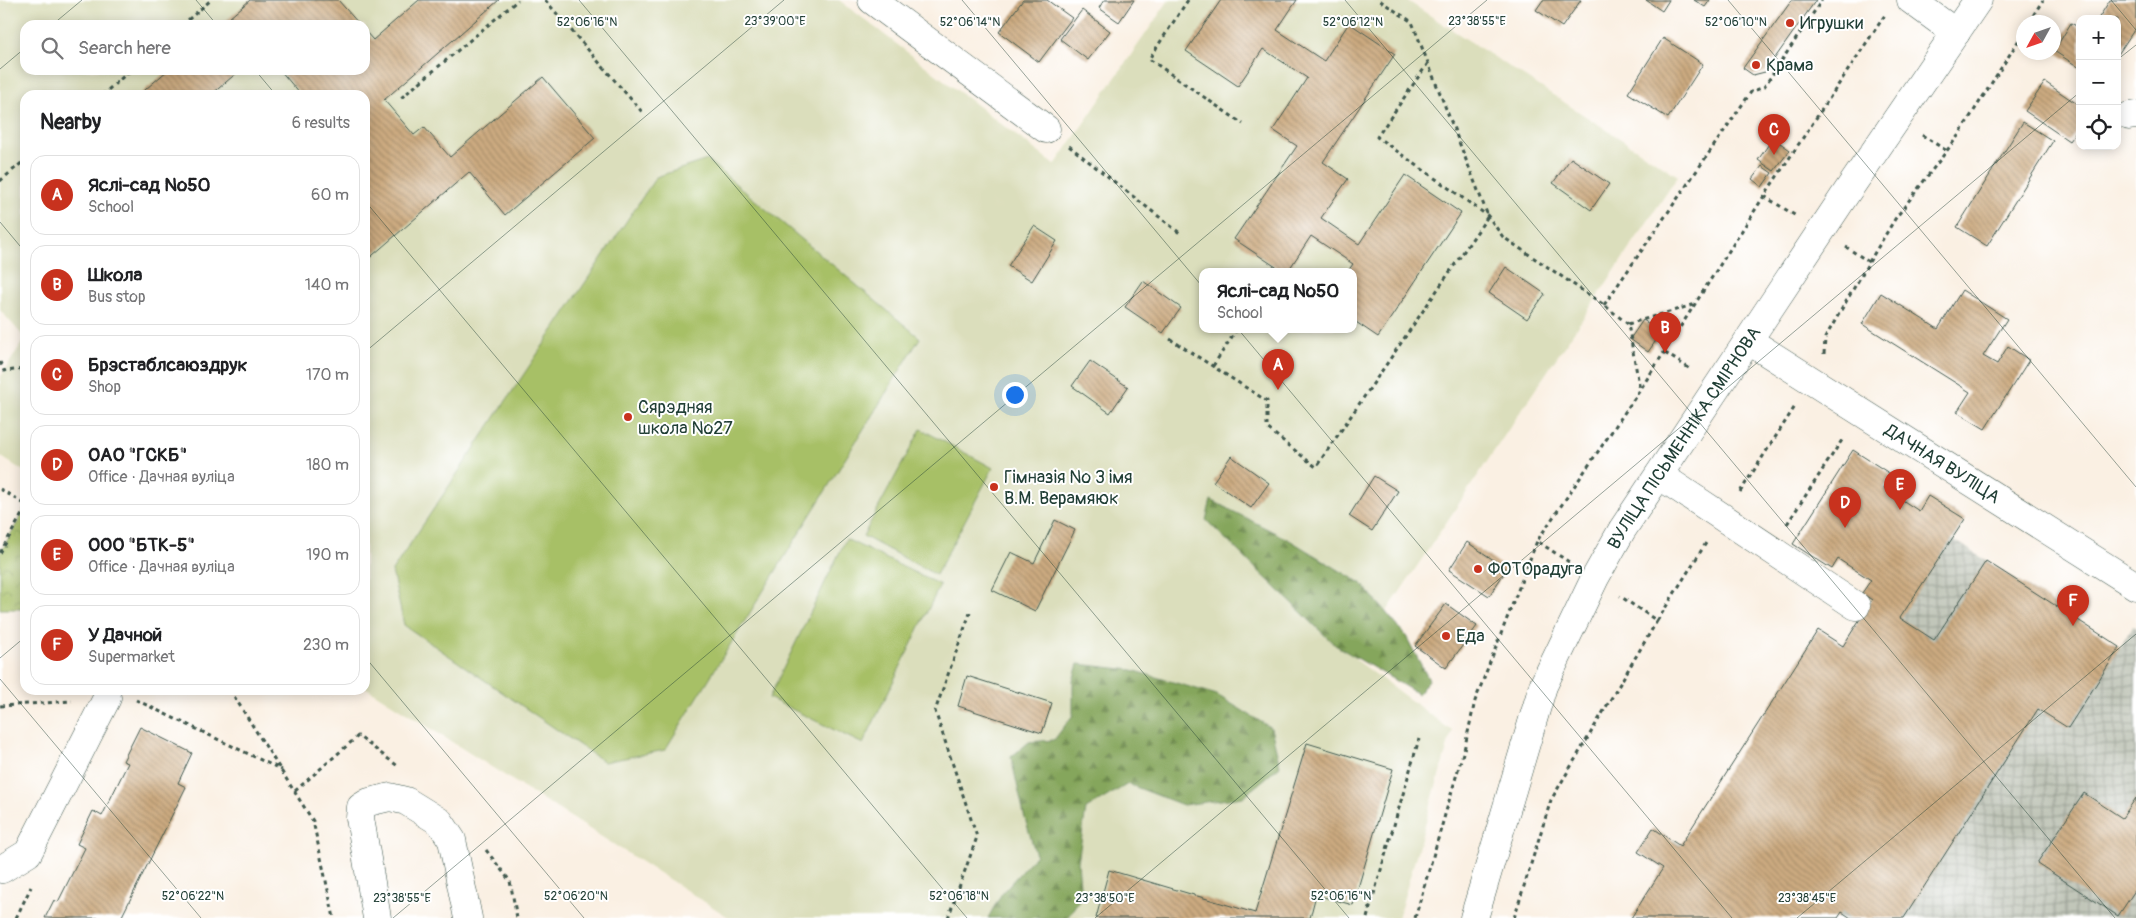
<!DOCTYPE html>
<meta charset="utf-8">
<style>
body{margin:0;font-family:Pangolin,sans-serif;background:#f6f6f6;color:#202124}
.controls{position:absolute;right:15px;top:15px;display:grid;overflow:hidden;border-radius:10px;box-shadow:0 2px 12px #0003}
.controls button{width:45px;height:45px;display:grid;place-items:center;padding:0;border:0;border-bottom:1px solid #e0e0e0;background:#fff;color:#202124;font:25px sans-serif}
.compass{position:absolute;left:2016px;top:15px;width:45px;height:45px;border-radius:50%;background:#fff;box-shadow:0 2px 12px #0003;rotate:230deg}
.you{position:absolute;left:1014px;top:394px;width:18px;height:18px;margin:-12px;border:4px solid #fff;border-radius:50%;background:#1a73e8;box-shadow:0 0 0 8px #1a73e833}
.badge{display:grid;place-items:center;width:32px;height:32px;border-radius:50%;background:#c8321e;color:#fff;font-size:16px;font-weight:700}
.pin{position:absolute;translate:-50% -41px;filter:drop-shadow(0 1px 2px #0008)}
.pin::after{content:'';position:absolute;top:26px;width:18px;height:15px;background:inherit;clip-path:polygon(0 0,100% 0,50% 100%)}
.popup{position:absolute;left:1199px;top:268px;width:158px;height:65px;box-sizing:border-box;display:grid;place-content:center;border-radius:10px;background:#fff;filter:drop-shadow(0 1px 4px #0005);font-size:16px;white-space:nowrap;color:#757577}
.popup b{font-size:19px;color:#202124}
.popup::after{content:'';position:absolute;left:50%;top:100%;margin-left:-10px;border:10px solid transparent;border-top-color:#fff}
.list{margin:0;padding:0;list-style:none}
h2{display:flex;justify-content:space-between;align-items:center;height:65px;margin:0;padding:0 20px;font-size:21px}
h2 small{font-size:16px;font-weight:400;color:#757577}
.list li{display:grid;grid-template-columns:32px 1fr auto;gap:15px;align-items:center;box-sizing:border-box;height:80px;margin:0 10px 10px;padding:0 10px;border:1px solid #e0e0e0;border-radius:15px}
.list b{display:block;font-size:19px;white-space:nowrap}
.list p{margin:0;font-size:16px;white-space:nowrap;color:#757577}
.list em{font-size:16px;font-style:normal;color:#757577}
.icon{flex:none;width:28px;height:28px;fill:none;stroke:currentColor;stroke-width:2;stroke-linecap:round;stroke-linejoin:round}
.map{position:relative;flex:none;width:2136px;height:918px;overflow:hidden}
.search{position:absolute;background:#fff;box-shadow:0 2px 12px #0003;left:20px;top:20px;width:350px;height:55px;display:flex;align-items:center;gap:12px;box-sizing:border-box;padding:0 18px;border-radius:15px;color:#757577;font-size:19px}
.panel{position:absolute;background:#fff;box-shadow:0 2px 12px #0003;left:20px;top:90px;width:350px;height:605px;border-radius:15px}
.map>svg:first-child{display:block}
</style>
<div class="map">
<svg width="2136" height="918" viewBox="0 0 2136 918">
<defs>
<pattern id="industrial-grid" width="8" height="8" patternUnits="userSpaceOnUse" patternTransform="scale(1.25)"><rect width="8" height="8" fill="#c1c6b9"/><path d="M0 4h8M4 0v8" fill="none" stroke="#9ca297"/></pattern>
<pattern id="forest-firs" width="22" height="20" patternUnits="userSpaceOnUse" patternTransform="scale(1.25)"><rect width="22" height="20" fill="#85a65b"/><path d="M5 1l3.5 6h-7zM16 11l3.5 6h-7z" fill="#6c884c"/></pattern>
<pattern id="park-crowns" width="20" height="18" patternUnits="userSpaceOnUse" patternTransform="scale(1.25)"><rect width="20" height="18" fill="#a7c066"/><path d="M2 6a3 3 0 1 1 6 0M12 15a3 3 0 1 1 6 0" fill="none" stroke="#879d55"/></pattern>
<pattern id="building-back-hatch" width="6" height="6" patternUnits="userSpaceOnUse" patternTransform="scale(1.25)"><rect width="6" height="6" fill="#ccaa80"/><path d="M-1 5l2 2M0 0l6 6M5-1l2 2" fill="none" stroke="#a58c6a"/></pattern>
</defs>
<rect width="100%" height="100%" fill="#fff"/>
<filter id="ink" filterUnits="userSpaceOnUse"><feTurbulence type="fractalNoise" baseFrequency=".02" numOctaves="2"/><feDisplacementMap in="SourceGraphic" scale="10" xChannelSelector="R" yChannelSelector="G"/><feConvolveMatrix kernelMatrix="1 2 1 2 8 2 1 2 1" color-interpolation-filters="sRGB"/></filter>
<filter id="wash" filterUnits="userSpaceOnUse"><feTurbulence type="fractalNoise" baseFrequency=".0096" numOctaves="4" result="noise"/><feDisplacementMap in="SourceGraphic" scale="20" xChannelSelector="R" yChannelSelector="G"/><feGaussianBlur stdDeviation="1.12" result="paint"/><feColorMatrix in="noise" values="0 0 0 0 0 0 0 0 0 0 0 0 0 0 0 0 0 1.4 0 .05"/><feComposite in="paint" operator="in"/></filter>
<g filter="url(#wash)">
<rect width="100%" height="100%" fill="#faf0e3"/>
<path fill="#dbdebc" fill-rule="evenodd" d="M0,0H839L1055,165L1169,0H1406L1678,176L1355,659L1452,731L1398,918H730L365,687V95H25V472L0,456V378L25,338L0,310ZM25,25H365V70H25ZM1203,271H1353V329H1203Z"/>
<path fill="url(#industrial-grid)" d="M1853,450L1892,475L1884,488L1919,510L1928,496L1965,519L1953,539L2120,647L2133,627L2136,629V918H1632L1663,868L1638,852L1653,828L1681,845L1818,630L1843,645L1872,600L1862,593L1871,580L1838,559L1832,569L1793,544Z"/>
<path fill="#a7c066" stroke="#637e4d" d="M707,160L920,338L665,750L604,762L404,625L392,571L656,177Z
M921,429L993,468L936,575L863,536Z
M846,539L940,585L863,744L769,698Z"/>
<path fill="url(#forest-firs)" stroke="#527248" d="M1211,500L1291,541L1362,584L1406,636L1429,680L1418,694L1335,645L1206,520Z
M1078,664L1132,670L1217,695L1271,728L1280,766L1243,797L1183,805L1128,784L1086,809L1078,862L1081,897L1067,918H988L1002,893L1036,855L1024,815L1011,757L1029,742L1054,740L1073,715V681Z"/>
<path fill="url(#park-crowns)" stroke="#637e4d" d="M25,509V609H0V553Z"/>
<g id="blocks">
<path fill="url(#building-back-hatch)" d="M250,0H338L360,25H221Z
M419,0H499L384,100L414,135L424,127L450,157L543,77L595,138L505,215L469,172L366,261L365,177L368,174L365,170V95H301L280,70H365V31L373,40Z
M1023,0H1047L1072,18L1039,62L999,32Z
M1104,0H1134L1119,22L1099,8Z
M1221,0H1297L1277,30L1324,61L1349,23L1395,54L1323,162L1348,179L1321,218L1359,244L1405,175L1461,213L1378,337L1353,320V271H1348L1353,264L1311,236L1288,271H1282L1234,239L1297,146L1273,130L1307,78L1263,49L1238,86L1186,51Z
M1543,0H1581L1562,27L1536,10Z
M1646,0H1669L1662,11Z
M1694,0H1710L1705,7Z
M1792,0H1816L1765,72L1753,75L1743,68Z
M2110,0H2136V27L2117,56V19H2098Z
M1082,10L1110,31L1088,60L1060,39Z
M2071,23L2080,28V68L2054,51Z
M1663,38L1703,64L1668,118L1628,93Z
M168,70H240L211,95H139Z
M2045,82L2080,106V126L2069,141L2025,111Z
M2023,122L2053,141L1987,246L1957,227Z
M1773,138L1790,150L1774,171L1758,160Z
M1571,158L1609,184L1591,210L1553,183Z
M1762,166L1772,173L1762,187L1752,179Z
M1034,226L1057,241L1032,281L1008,266Z
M1506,267L1545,294L1527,319L1489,293Z
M1143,281L1181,308L1163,333L1125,307Z
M1962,290L2007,319L1983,356L1997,364L2008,346L2029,360L1985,429L1957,412L1970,392L1862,324L1881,293L1938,329Z
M1643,320L1662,332L1648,352L1630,339Z
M1090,361L1128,387L1110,413L1072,386Z
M1853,450L1892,475L1884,488L1919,511L1928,496L1965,519L1900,618L1934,640L1986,561L2120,647L2068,728L2038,709L1904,918H1851L1842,912L1838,918H1631L1663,868L1638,852L1653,828L1680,846L1818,630L1843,646L1872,600L1862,593L1871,580L1838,559L1832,569L1793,544Z
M1231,456L1269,483L1251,508L1213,482Z
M1374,476L1398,491L1372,531L1349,516Z
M1055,520L1075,530L1035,611L992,590L1011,552L1034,563Z
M1467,542L1507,569L1489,596L1449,570Z
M1446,604L1477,626L1446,668L1415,646Z
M967,676L1052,703L1042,733L958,706Z
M140,727L192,753L178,783L186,787L121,918H45L54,900L58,902L85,848L77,844L93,811L102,816L128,763L123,761Z
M1307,743L1393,769L1353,905L1316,895L1310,918H1096L1109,870L1255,913Z
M2084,793L2122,818L2136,798V889L2118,916L2037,863Z"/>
</g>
</g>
<g filter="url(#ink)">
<use href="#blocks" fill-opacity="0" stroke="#40584e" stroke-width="1"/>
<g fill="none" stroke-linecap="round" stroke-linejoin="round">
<g stroke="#40584e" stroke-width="29">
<g id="minor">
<path d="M872,0L1046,129"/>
<path d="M1911,0L1956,33"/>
<path d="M2129,116L2136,115"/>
<path id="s1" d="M1749,341L2136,586"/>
<path d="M1659,475L1856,606"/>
<path d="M0,868L2,869L28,853L107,698"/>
<path d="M377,918L360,818L361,807L369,802L390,797L406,801L440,822L452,840L468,918"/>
</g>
</g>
<g stroke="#40584e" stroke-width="29">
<g id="major">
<path id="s2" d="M1474,918L1543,686L1595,578L1622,530L1849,189L1978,0"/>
</g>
</g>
<path stroke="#40584e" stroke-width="3" stroke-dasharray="4 4" stroke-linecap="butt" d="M545,0L642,112
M1188,0L1149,59L1243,124
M2029,22L2043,0
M182,25L211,0
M1428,63L1377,137L1488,216L1503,237L1604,305L1628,324L1640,390
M102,95L131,70
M401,98L518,0
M1922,135L1947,151
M1069,146L1181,234
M0,181L25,160
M1764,196L1796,216
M1869,262L1895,219L1958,136L2024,32
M1604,305L1751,92L1764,87L1822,0
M1628,324L1696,304
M1170,339L1267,401V428L1316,467L1488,216L1412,22L1379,0
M1665,353L1692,370
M1824,354L1825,338L1869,262L1846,247
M0,362L4,371L25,369
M1213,366L1237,329
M0,489L25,504
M1740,492L1796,405
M1787,524L1844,437
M0,553L25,509
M1569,562L1537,541L1640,390L1764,196L1885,15
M1657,621L1706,543
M230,690L313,821L334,918
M136,700L282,770
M0,706L72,701
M295,791L358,736L399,767
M486,850L510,881L517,918
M16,918L31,887
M948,918L977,837L935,711L970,613
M1367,918L1419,739
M1415,918L1465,746L1475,701L1537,541
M1514,918L1551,800L1657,621L1620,596"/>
<use href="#minor" stroke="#fff" stroke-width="28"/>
<use href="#major" stroke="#fff" stroke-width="28"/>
</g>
</g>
<path fill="none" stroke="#1f3d34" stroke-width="1" stroke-opacity="0.45" d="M196,0L217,25M579,0L1349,918M962,0L1732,918M1345,0L2115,918M1728,0L2136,487M2111,0L2136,30M52,25L82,0M2117,60L2136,45M0,69L25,48M255,70L276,95M365,201L967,918M0,222L25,252M365,352L784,0M365,657L584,918M0,658L25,637M0,679L201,918M393,918L1487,0M1095,918L2080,92M1797,918L2136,634"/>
<g fill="#c8321e" stroke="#fff" stroke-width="2">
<circle cx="1790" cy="23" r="5"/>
<circle cx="1756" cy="65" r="5"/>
<circle cx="628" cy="417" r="5"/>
<circle cx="994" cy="487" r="5"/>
<circle cx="1478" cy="569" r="5"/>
<circle cx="1446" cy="636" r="5"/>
</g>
<g text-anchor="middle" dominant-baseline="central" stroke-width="4" stroke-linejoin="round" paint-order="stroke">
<g font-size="18" fill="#1f3d34" stroke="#fff" text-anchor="start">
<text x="1800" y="23">Игрушки</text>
<text x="1766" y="65">Крама</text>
<text x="638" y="407">Сярэдняя<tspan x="638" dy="21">школа №27</tspan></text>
<text x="1004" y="477">Гімназія № 3 імя<tspan x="1004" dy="21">В.М. Верамяюк</tspan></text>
<text x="1488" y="569">ФОТОрадуга</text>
<text x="1456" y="636">Еда</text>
</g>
<g font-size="18" fill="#1f3d34" stroke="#fff">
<text stroke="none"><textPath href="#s2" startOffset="528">ВУЛІЦА ПІСЬМЕННІКА СМІРНОВА</textPath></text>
<text stroke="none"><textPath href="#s1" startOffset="229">ДАЧНАЯ ВУЛІЦА</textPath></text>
</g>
</g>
<g font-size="12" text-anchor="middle" fill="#1f3d34" stroke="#fff" stroke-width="4" stroke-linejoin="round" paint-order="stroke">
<text x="775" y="25">23°39'00"E</text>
<text x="1477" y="25">23°38'55"E</text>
<text x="587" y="26">52°06'16"N</text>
<text x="970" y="26">52°06'14"N</text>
<text x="1353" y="26">52°06'12"N</text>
<text x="1736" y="26">52°06'10"N</text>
<text x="193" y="900">52°06'22"N</text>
<text x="576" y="900">52°06'20"N</text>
<text x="959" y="900">52°06'18"N</text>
<text x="1341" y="900">52°06'16"N</text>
<text x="402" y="902">23°38'55"E</text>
<text x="1105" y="902">23°38'50"E</text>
<text x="1807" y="902">23°38'45"E</text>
</g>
</svg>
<div class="controls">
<button>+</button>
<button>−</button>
<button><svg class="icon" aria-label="locate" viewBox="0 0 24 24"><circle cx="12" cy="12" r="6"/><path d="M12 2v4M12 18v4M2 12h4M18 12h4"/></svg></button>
</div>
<svg class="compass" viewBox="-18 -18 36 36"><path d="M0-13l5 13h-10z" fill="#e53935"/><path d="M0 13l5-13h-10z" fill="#757577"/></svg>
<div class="you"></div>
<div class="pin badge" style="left:1278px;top:390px">A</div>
<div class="popup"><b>Яслі-сад №50</b>School</div>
<div class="pin badge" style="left:1665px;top:353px">B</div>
<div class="pin badge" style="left:1774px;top:155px">C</div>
<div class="pin badge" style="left:1845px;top:528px">D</div>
<div class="pin badge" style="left:1900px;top:510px">E</div>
<div class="pin badge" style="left:2073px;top:626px">F</div>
<div class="search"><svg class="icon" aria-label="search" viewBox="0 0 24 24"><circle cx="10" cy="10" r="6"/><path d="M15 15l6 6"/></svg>Search here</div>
<section class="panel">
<h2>Nearby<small>6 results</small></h2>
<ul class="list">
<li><span class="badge">A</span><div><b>Яслі-сад №50</b><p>School</p></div><em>60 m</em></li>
<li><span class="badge">B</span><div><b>Школа</b><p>Bus stop</p></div><em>140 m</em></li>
<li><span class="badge">C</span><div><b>Брэстаблсаюздрук</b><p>Shop</p></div><em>170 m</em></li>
<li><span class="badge">D</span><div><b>ОАО &quot;ГСКБ&quot;</b><p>Office · Дачная вуліца</p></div><em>180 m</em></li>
<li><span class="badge">E</span><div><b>ООО &quot;БТК-5&quot;</b><p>Office · Дачная вуліца</p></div><em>190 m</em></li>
<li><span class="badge">F</span><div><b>У Дачной</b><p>Supermarket</p></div><em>230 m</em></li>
</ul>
</section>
</div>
